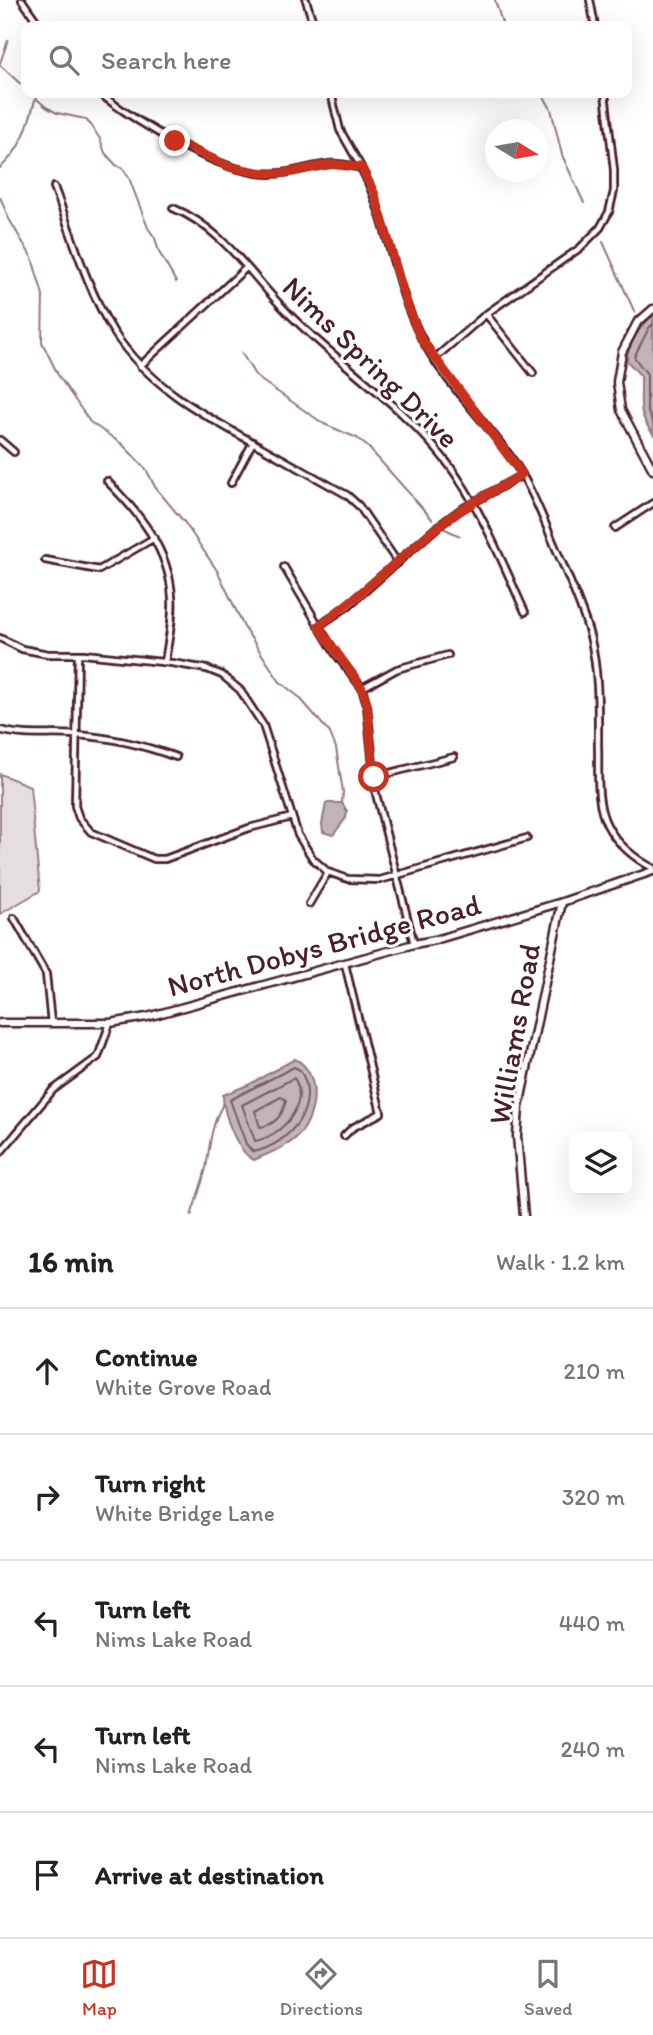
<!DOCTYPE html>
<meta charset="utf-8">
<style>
body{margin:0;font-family:Itim,sans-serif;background:#f2f2f2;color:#222}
.controls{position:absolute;right:21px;bottom:21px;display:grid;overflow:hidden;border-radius:14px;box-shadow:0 7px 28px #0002}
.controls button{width:63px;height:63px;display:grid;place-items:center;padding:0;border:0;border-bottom:2px solid #e0e0e0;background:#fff;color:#222;font:35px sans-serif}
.compass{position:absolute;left:485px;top:119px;width:63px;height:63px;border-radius:50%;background:#fff;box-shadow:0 7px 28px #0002;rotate:101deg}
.stop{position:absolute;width:21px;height:21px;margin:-16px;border:5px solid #c8321e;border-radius:50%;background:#fff}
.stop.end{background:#c8321e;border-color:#fff;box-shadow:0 2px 7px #0008}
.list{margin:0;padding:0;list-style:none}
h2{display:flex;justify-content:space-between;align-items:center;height:91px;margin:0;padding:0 28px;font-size:30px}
h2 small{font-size:23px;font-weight:400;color:#767676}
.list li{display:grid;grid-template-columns:46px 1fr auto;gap:21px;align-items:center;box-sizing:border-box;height:126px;padding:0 28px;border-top:2px solid #e0e0e0}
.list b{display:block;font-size:26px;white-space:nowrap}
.list p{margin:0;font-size:23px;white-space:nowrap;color:#767676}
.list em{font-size:23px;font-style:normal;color:#767676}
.icon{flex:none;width:38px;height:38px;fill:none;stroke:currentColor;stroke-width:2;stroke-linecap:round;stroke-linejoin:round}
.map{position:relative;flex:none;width:653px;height:1216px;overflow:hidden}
.search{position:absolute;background:#fff;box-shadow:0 7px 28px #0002;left:21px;right:21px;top:21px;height:77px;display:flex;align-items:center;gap:18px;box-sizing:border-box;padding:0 24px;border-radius:14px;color:#767676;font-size:26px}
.sheet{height:721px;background:#fff}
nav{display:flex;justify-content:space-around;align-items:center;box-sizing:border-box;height:98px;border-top:2px solid #e0e0e0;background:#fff;font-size:19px;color:#767676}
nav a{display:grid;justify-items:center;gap:4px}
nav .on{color:#c8321e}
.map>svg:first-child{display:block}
</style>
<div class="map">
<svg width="653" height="1216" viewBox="0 0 653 1216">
<rect width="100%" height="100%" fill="#fff"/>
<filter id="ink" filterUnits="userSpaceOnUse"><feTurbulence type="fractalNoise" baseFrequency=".0143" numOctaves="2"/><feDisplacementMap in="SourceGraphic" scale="14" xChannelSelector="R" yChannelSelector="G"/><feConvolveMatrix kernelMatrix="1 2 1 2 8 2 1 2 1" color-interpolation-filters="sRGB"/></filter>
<g filter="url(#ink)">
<path fill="#e5dee0" stroke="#987e86" stroke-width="2" d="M0,774L30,786L40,891L0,914Z"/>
<path fill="#c1b3b6" stroke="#91787e" stroke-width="2" d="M653,315V434C636,412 642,403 641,376L627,361C627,344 641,326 653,315Z
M326,803H342L347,811L346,818L333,835L323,832L322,824Z
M295,1059C322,1072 317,1117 298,1136C286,1148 269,1153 254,1160C237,1152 223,1114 223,1095L248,1085Z"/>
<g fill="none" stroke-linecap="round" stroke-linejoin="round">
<path stroke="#7a5a63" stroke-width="2" d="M653,324L649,328L634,357L647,374V410L653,423
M294,1067L300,1070C322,1106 289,1145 253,1152L246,1144L230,1100Z
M294,1078C311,1105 280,1137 255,1141L242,1105Z
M281,1097L286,1100C283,1115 276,1125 260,1127L255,1111Z"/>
<path stroke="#91787e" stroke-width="2" d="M495,0L503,26
M0,63L8,40
M0,65L26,89
M30,93L46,107L57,113L85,119L91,125L100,139L105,153L116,165L123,169L129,178L148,228L155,238L159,252L176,282
M542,93L551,109L562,155L584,203
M0,168C22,149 28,126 35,100
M0,197L9,219L32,258L43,295L42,342L58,375L90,422L122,444L146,469L155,487L185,523L218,572L244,627L280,682L299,697L330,733L336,748L343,792L342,803
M603,242L635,313
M241,352L255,375L262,381L324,424L357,438L368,447L432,519
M443,528L460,536
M191,1216C196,1200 202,1184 206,1168C210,1144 211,1125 223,1104"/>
<g stroke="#4a1f2b" stroke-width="10">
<path id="street" d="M22,0L40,26
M306,0L314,26
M590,0L595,26
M99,93C139,124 220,174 271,174C291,174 310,166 329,164C340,163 351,166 361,168C389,221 393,284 421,337C443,381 482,417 510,456C531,485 543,519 557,551C569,579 582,607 590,636C599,672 598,709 598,746C599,771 595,802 607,825C616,843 635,859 653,868
M331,93L340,130L361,167
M54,187C72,234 86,287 113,331C147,384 199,413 254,443C285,460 316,478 347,495L359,506L398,563
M173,208C222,228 250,274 286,311C338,364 404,405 449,465C482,510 502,562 525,612
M486,314L533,373
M434,359L486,314L580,248L600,228L609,212L614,191V170L605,93
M140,366L246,268
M0,440L14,452
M107,481C139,513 169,549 172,597C174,617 168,641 165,662
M231,483L253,442
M615,528L653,503
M45,560L99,570L154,538
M284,567L335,653L362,688L367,706L376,794L414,944
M318,626L348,606L436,528L460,510L522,475
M0,638L22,649L48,654H84L172,663L207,669L222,675L240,690L263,725L298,835L313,859L328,872L348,879L380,880L527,838
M78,654L75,806L79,818L91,832L154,859H165L249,828L292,817
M362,688L397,669L448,655
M0,730C25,737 50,733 76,735C110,737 143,745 176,757
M374,777L454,757
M309,904L328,872
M14,918L46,974L51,1023
M344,1136L352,1128L381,1113L345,964
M0,1153L53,1090L98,1057L110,1023"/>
</g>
<g stroke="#4a1f2b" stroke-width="11">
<path id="secondary" d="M653,309L637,323L622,352L617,382L621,410L653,470
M0,1023H110L147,1017L414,944L435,940L562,902L653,871
M524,1216L517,1136L519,1107L562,902"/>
</g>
<use href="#street" stroke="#fff" stroke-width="4.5"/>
<use href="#secondary" stroke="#fff" stroke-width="6"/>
</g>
</g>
<g fill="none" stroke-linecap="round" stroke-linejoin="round" filter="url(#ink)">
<path stroke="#c8321e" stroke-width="9" d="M175,141L230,167L262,173H284L331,164L361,167L374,192L407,305L421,339L522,474C493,492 461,507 435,529C396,561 360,597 318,626L362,688L367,706L374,777"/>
</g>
<g text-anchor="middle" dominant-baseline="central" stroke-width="6" stroke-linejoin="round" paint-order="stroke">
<g font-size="30" fill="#4a1f2b" stroke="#fff">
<text transform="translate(371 362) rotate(44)">Nims Spring Drive</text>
<text transform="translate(324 945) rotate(-15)">North Dobys Bridge Road</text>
<text transform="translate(514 1034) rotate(-80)">Williams Road</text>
</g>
</g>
</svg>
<div class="controls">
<button><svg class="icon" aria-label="layers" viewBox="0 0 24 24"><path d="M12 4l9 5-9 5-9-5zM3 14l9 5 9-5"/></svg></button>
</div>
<svg class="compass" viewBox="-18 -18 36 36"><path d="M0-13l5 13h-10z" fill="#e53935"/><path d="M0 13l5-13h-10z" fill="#767676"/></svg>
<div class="stop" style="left:374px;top:777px"></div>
<div class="stop end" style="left:175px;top:141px"></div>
<div class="search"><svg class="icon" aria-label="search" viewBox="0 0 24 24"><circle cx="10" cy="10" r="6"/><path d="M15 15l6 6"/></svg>Search here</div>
</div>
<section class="sheet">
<h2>16 min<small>Walk · 1.2 km</small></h2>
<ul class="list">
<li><svg class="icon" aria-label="ahead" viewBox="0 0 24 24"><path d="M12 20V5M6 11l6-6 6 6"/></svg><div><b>Continue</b><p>White Grove Road</p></div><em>210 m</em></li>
<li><svg class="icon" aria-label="right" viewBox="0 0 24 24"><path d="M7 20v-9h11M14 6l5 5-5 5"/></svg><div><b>Turn right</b><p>White Bridge Lane</p></div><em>320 m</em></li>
<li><svg class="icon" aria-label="left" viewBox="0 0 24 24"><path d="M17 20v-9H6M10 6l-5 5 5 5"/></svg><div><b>Turn left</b><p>Nims Lake Road</p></div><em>440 m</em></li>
<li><svg class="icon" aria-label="left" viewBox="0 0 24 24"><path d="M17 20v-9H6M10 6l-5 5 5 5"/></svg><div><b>Turn left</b><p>Nims Lake Road</p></div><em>240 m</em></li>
<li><svg class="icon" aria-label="arrive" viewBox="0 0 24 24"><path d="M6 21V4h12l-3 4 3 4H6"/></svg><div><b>Arrive at destination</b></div></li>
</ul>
</section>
<nav>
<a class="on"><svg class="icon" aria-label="map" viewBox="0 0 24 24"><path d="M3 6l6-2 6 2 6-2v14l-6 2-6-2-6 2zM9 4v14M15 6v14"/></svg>Map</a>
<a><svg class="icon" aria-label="directions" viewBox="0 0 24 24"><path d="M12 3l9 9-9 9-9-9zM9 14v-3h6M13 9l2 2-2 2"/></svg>Directions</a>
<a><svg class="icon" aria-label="saved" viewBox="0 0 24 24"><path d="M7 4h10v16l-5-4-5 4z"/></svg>Saved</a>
</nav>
